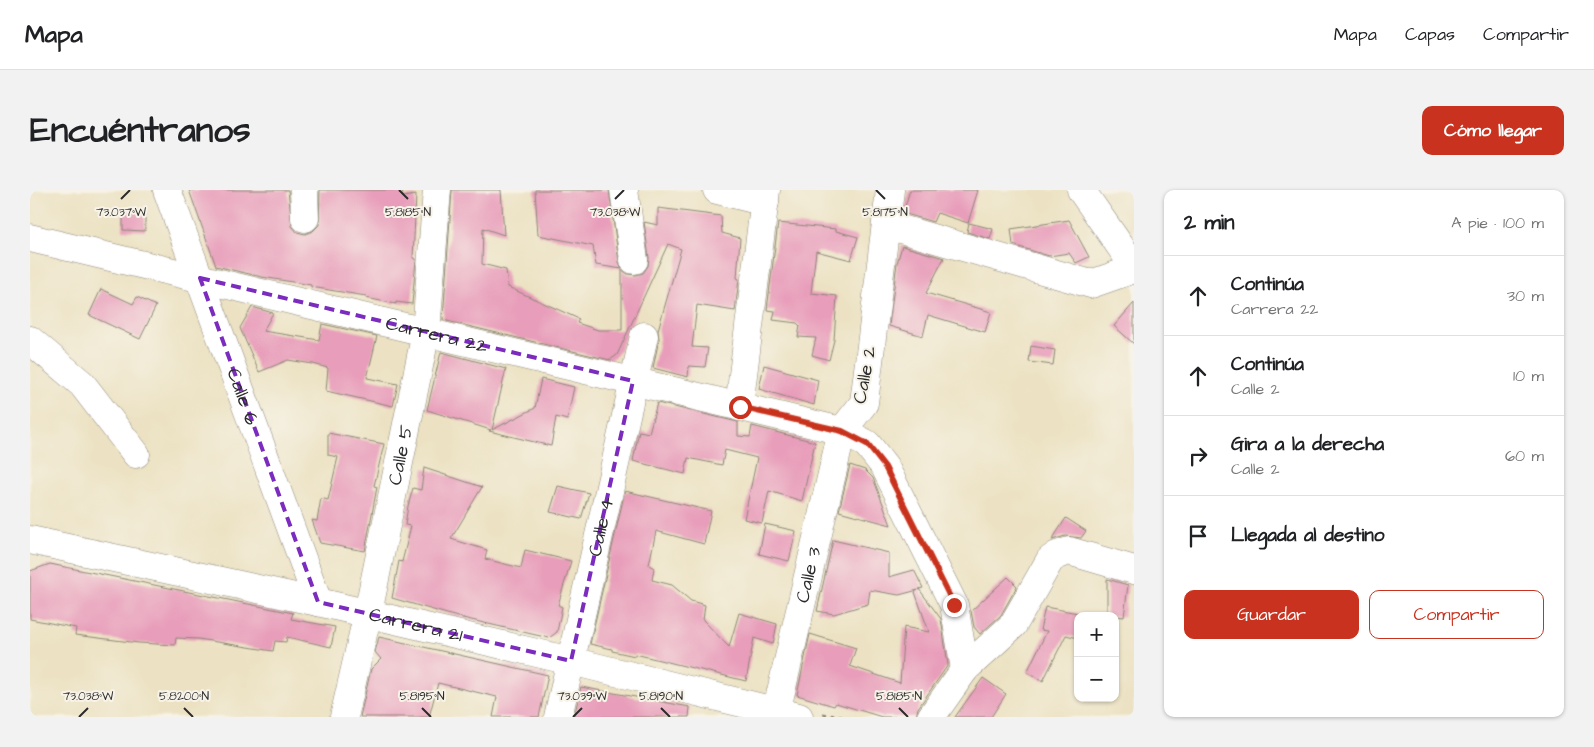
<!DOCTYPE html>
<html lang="es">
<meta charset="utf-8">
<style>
body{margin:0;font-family:"Architects Daughter",sans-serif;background:#f2f2f2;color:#202124}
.controls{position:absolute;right:15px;bottom:15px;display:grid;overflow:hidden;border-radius:10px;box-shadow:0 1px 4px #0004}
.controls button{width:45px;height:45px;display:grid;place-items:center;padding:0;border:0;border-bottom:1px solid #e0e0e0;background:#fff;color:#202124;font:25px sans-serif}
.stop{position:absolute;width:15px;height:15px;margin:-11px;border:4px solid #c8321e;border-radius:50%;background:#fff}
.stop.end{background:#c8321e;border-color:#fff;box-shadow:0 1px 5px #0008}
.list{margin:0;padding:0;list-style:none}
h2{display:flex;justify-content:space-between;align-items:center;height:65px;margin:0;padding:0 20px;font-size:21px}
h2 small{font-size:16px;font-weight:400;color:#757577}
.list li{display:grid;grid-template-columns:32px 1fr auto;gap:15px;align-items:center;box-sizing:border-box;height:80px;padding:0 20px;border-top:1px solid #e0e0e0}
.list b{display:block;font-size:19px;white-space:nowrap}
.list p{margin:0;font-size:16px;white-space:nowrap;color:#757577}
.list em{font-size:16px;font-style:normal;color:#757577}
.actions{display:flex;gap:10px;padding:15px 20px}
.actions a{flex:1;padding:11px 0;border:1px solid #c8321e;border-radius:10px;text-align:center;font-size:18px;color:#c8321e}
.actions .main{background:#c8321e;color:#fff}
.icon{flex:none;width:28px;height:28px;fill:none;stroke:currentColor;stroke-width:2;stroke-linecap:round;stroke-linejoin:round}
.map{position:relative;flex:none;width:1104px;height:527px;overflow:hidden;border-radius:10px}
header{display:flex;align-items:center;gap:30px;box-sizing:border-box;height:70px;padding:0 25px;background:#fff;border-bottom:1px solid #e0e0e0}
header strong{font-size:24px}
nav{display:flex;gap:28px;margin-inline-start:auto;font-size:18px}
.intro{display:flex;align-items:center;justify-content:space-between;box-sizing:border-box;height:120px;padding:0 30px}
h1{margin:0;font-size:35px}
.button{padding:12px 22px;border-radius:10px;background:#c8321e;color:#fff;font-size:18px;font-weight:700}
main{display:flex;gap:30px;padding:0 30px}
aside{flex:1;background:#fff;border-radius:10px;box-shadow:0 1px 4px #0004}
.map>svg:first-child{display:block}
</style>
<header>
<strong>Mapa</strong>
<nav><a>Mapa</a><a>Capas</a><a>Compartir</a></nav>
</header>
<div class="intro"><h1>Encuéntranos</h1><a class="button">Cómo llegar</a></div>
<main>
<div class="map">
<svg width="1104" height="527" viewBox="0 0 1104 527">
<rect width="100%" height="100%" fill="#f7f3e8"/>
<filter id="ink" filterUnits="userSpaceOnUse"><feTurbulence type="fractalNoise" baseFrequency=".02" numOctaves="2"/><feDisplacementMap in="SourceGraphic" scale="10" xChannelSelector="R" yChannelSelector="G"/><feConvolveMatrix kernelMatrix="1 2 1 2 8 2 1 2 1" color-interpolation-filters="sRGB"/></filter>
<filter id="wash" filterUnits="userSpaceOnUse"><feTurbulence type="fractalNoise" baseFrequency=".0096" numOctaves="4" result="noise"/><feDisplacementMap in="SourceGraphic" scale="20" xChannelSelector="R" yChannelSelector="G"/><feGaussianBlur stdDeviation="1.12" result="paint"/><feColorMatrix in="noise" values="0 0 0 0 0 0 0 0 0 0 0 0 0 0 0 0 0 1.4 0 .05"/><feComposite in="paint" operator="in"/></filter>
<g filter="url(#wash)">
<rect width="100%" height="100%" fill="#ece2c3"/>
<g id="blocks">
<path fill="#e89dba" d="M159,0H258L262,36L267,42L275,44L283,41L289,35L290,0H372L373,7L386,5L383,68L386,69L382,114L366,112V114L336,108V106L281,97V95L232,87L186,76Z
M422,0H471L474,45L453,38L452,74L476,80L478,97L549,129L547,133L568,140H592V80L598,84L606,85L613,83L618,76L619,68L614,32L628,35V18L691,26L692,43L710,48L707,88L709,89L705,121L667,115L662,157L678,158L675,177L659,176L658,187L623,178L629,149L628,140L651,59L638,54L587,165L580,170L413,130Z
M505,0H579L589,72L592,79L566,75L563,56L508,45Z
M880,0H948L938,33L907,23L903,32L873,23Z
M93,20L115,21V41L93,40Z
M1039,30L1059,67L1046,73L1039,63L1019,66L983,55L981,39Z
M748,33L806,39V41L828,47L821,70L786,61L781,103L807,106L804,150L799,170L782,165L786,148L768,147L770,136L767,133L743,130L745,121L737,120Z
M939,33L963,39L960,49L937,42Z
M872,56L914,68L896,103L961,122L955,142L898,125L893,146L859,136L867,73Z
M71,99L103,114L107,107L126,116L110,149L59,125Z
M1104,113V154L1084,136Z
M222,117L243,123L233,141L289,150L292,134L347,146L337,188L368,194L363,216L296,201L298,178L283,174L258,170L229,182L210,138Z
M1001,156L1025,160L1023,175L999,172Z
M411,162L476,179L462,240L505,218L511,189L544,197L537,230L526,227L521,256L459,241L461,240L397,220Z
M734,175L788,190L784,215L729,199Z
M627,213L708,232V246L720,247L722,236L785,252L772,311L739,301L732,333L714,329L727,268L695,260L692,275L658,268L655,284L603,271L609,241L619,243Z
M298,243L354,254L344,296L347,297L335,361L290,353L282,330L287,331L291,308L298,310L308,267L298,265Z
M820,275L835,280L843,288L861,335L809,321Z
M394,278L452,297L421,349L457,360L455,369L491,378L495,360L541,371L528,415L532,417L527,442L519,448L424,426L362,408L369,371L372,372L381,336L375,335L378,316L383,298L391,300Z
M528,296L559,303L551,329L520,322Z
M595,301L681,321L674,354L626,341L619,375L624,378L622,390L642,395L661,411L675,415L673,430L699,457L709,423L747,434L743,454L724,448L716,491L605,464V466L582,461V459L560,454Z
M1036,328L1056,341L1051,348L1035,346L1022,350Z
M735,334L766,341L759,371L729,364Z
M803,350L859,363V387L884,380L893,398L889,399L911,429L918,475L888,518L886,527H852L806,513L804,516L767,505L780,444L826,458L820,476L870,493L874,437L899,442L885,402L888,400L869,405L840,400L838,414L804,424L787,421Z
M20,374L263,423L261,429L305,437L301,457L257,447L256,452L245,451L243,461L168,449L146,448L145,455L109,453L45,445L46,438L0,429V381Z
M978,387L987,396L971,425L950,444L944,437L941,421Z
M1077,389L1098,395L1094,427L1077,425Z
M1015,417L1048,423V448L1036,445L1013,491L997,482L1017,441L1010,440Z
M349,447L518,485L509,527H463L467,507L408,493L399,527H330L341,479L351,469L345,462Z
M953,488L976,504L961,527H925Z
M551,497L660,517L659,527H544Z"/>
</g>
</g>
<g filter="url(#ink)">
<use href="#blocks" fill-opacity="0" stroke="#8c8677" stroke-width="1"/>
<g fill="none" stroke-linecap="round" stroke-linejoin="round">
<g stroke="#8c8677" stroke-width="29">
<g id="minor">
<path id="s1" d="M137,0L288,412"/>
<path d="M274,0L275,28"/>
<path d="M594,0L604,70"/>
<path d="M687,0L735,12"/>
<path d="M1051,0L1104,76"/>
<path d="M857,35L1061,94L1104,79"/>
<path id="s2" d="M0,48L812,241L837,254L855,277L924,415L935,479L901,527"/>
<path d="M0,150L52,194L106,264"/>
<path d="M709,217L736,0"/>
<path id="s3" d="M0,350L288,412L541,471L769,527"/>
<path d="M935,479L983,435L1020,370L1027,365L1039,361L1104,380"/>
<path id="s4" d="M314,527L339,418L396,142L407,0"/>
<path id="s5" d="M528,527L614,146"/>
<path id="s6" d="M745,527L812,241L834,213L860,0"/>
</g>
</g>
<path stroke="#8c8677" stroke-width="3" stroke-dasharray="4 4" stroke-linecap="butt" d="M793,524L812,527"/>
<use href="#minor" stroke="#fff" stroke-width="28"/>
</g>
</g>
<g fill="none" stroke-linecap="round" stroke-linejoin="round" filter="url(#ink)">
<path stroke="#c8321e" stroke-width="6" d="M710,217L812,241L837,254L855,277L924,415"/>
</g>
<path fill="none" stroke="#7b2cbf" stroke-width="4" stroke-dasharray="10 6" stroke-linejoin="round" d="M170,88L603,191L541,471L288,412Z"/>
<path fill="none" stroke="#2b2b2b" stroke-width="2" d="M369,0L378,9M846,0L855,9M91,9L100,0M585,9L594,0M154,518L163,527M392,518L401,527M631,518L640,527M869,518L878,527M49,527L58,518M543,527L552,518"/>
<g text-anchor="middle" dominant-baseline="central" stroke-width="4" stroke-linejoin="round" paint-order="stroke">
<g font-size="19" fill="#2b2b2b" stroke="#f7f3e8">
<text stroke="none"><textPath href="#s2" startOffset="418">Carrera 22</textPath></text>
<text transform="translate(835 185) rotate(-79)">Calle 2</text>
<text stroke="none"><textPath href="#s1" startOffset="220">Calle 6</textPath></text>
<text stroke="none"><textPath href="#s4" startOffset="268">Calle 5</textPath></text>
<text stroke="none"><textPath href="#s5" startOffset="195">Calle 4</textPath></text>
<text stroke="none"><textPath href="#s6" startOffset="146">Calle 3</textPath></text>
<text stroke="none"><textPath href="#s3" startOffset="395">Carrera 21</textPath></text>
</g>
</g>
<g font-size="12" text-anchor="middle" fill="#2b2b2b" stroke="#f7f3e8" stroke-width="4" stroke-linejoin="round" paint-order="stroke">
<text x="91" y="26">73.037°W</text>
<text x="585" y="26">73.038°W</text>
<text x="378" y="26">5.8185°N</text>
<text x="855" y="26">5.8175°N</text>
<text x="154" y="510">5.8200°N</text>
<text x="392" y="510">5.8195°N</text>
<text x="631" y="510">5.8190°N</text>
<text x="869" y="510">5.8185°N</text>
<text x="58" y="510">73.038°W</text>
<text x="552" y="510">73.039°W</text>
</g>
</svg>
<div class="controls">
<button>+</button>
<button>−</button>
</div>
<div class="stop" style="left:710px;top:217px"></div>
<div class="stop end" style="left:924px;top:415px"></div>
</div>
<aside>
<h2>2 min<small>A pie · 100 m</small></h2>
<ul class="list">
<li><svg class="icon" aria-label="ahead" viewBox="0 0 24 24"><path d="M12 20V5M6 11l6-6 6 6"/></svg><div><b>Continúa</b><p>Carrera 22</p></div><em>30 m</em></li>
<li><svg class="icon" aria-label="ahead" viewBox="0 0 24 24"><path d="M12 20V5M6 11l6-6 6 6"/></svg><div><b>Continúa</b><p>Calle 2</p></div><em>10 m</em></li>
<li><svg class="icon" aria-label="right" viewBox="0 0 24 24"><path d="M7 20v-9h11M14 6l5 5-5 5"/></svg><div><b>Gira a la derecha</b><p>Calle 2</p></div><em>60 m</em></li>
<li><svg class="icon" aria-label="arrive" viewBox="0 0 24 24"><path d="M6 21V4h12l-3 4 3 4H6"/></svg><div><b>Llegada al destino</b></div></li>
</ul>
<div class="actions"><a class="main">Guardar</a><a>Compartir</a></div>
</aside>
</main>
